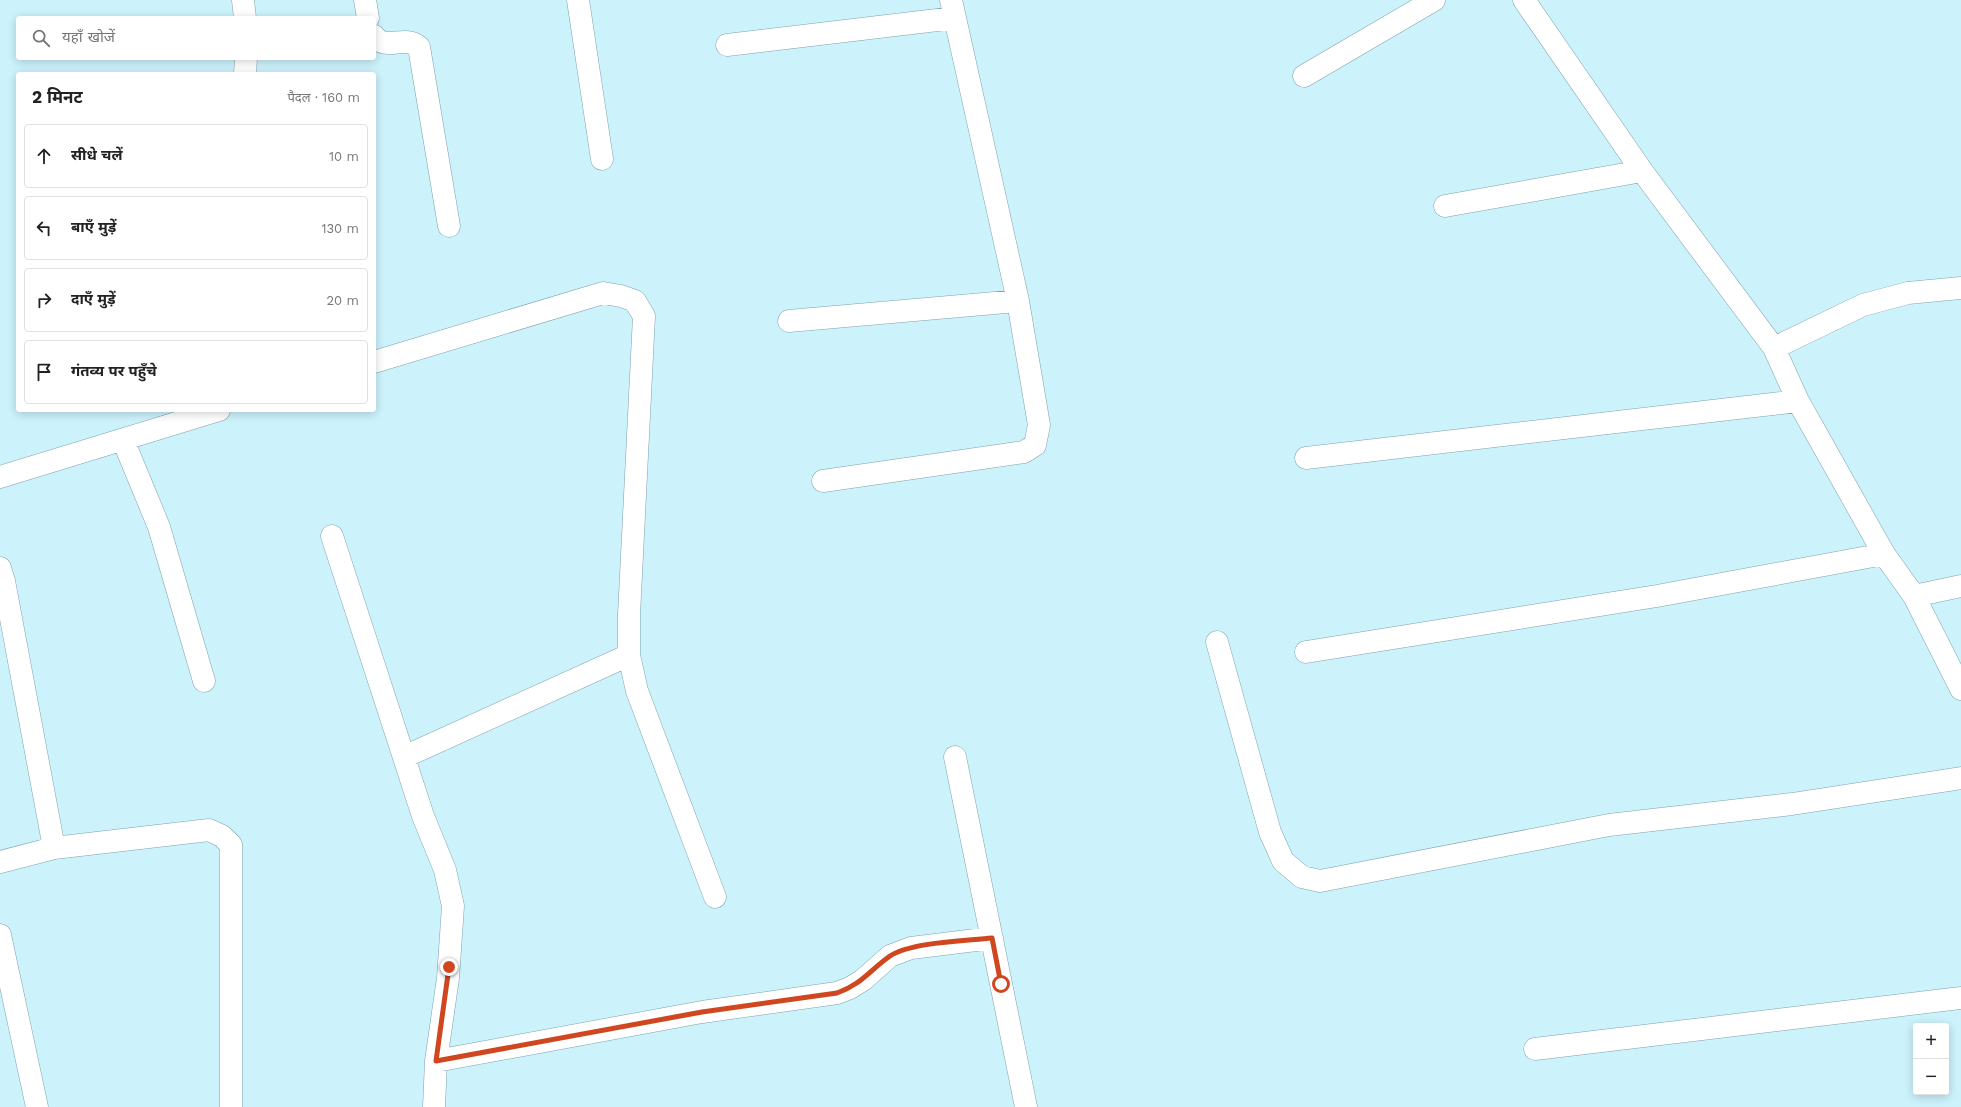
<!DOCTYPE html>
<html lang="hi">
<meta charset="utf-8">
<style>
body{margin:0;font-family:"Work Sans","Noto Sans Devanagari",sans-serif;background:#f6f6f6;color:#222}
.controls{position:absolute;right:12px;bottom:12px;display:grid;overflow:hidden;border-radius:4px;box-shadow:0 2px 10px #0003}
.controls button{width:36px;height:36px;display:grid;place-items:center;padding:0;border:0;border-bottom:1px solid #e0e0e0;background:#fff;color:#222;font:20px sans-serif}
.stop{position:absolute;width:12px;height:12px;margin:-9px;border:3px solid #d0471f;border-radius:50%;background:#fff}
.stop.end{background:#d0471f;border-color:#fff;box-shadow:0 1px 4px #0008}
.list{margin:0;padding:0;list-style:none}
h2{display:flex;justify-content:space-between;align-items:center;height:52px;margin:0;padding:0 16px;font-size:17px}
h2 small{font-size:13px;font-weight:400;color:#767676}
.list li{display:grid;grid-template-columns:26px 1fr auto;gap:12px;align-items:center;box-sizing:border-box;height:64px;margin:0 8px 8px;padding:0 8px;border:1px solid #e0e0e0;border-radius:4px}
.list b{display:block;font-size:15px;white-space:nowrap}
.list em{font-size:13px;font-style:normal;color:#767676}
.icon{flex:none;width:22px;height:22px;fill:none;stroke:currentColor;stroke-width:2;stroke-linecap:round;stroke-linejoin:round}
.map{position:relative;flex:none;width:1961px;height:1107px;overflow:hidden}
.search{position:absolute;background:#fff;box-shadow:0 2px 10px #0003;left:16px;top:16px;width:360px;height:44px;display:flex;align-items:center;gap:10px;box-sizing:border-box;padding:0 14px;border-radius:4px;color:#767676;font-size:15px}
.panel{position:absolute;background:#fff;box-shadow:0 2px 10px #0003;left:16px;top:72px;width:360px;height:340px;border-radius:4px}
.map>svg:first-child{display:block}
</style>
<div class="map">
<svg width="1961" height="1107" viewBox="0 0 1961 1107">
<rect width="100%" height="100%" fill="#ccf2fc"/>
<g fill="none" stroke-linecap="round" stroke-linejoin="round">
<g stroke="#7fa2ac" stroke-width="23">
<path id="minor" d="M243,0L245,18
M365,0L368,18
M578,0L602,159
M1524,0L1642,171L1774,348L1798,401L1884,554L1914,596L1961,689
M374,36C386,52 405,34 419,47L449,226
M727,45L954,18
M245,74L246,58
M1304,76L1434,0
M1445,206L1642,171
M789,321L1018,301
M1774,348L1863,305L1908,293L1961,288
M374,362L603,293L621,296L635,301L644,316L629,615V655L637,691L715,897
M123,440L159,527L204,681
M1306,458L1798,401
M0,477L219,410
M823,481L1024,452L1035,445L1039,425L1018,301L951,0
M332,536L423,816L445,870L453,906L448,978L436,1061L434,1107
M0,568L4,581L54,848
M1914,596L1961,586
M1217,642L1270,832L1283,861L1302,877L1320,881L1609,825L1792,804L1961,778
M1306,652L1657,596L1884,554
M404,757L629,655
M955,757L1026,1107
M0,862L54,848L209,830L222,836L231,845V1107
M0,935L37,1107
M1535,1049L1961,998
M436,1061L702,1012L837,993L850,988L863,980L890,956L911,948L992,938"/>
</g>
<use href="#minor" stroke="#fff" stroke-width="22"/>
</g>
<g fill="none" stroke-linecap="round" stroke-linejoin="round">
<path stroke="#d0471f" stroke-width="5" d="M449,967L436,1061L702,1012L837,993C862,984 870,970 890,956C911,942 966,941 992,938L1001,984"/>
</g>
</svg>
<div class="controls">
<button>+</button>
<button>−</button>
</div>
<div class="stop" style="left:1001px;top:984px"></div>
<div class="stop end" style="left:449px;top:967px"></div>
<div class="search"><svg class="icon" aria-label="search" viewBox="0 0 24 24"><circle cx="10" cy="10" r="6"/><path d="M15 15l6 6"/></svg>यहाँ खोजें</div>
<section class="panel">
<h2>2 मिनट<small>पैदल · 160 m</small></h2>
<ul class="list">
<li><svg class="icon" aria-label="ahead" viewBox="0 0 24 24"><path d="M12 20V5M6 11l6-6 6 6"/></svg><div><b>सीधे चलें</b></div><em>10 m</em></li>
<li><svg class="icon" aria-label="left" viewBox="0 0 24 24"><path d="M17 20v-9H6M10 6l-5 5 5 5"/></svg><div><b>बाएँ मुड़ें</b></div><em>130 m</em></li>
<li><svg class="icon" aria-label="right" viewBox="0 0 24 24"><path d="M7 20v-9h11M14 6l5 5-5 5"/></svg><div><b>दाएँ मुड़ें</b></div><em>20 m</em></li>
<li><svg class="icon" aria-label="arrive" viewBox="0 0 24 24"><path d="M6 21V4h12l-3 4 3 4H6"/></svg><div><b>गंतव्य पर पहुँचे</b></div></li>
</ul>
</section>
</div>
